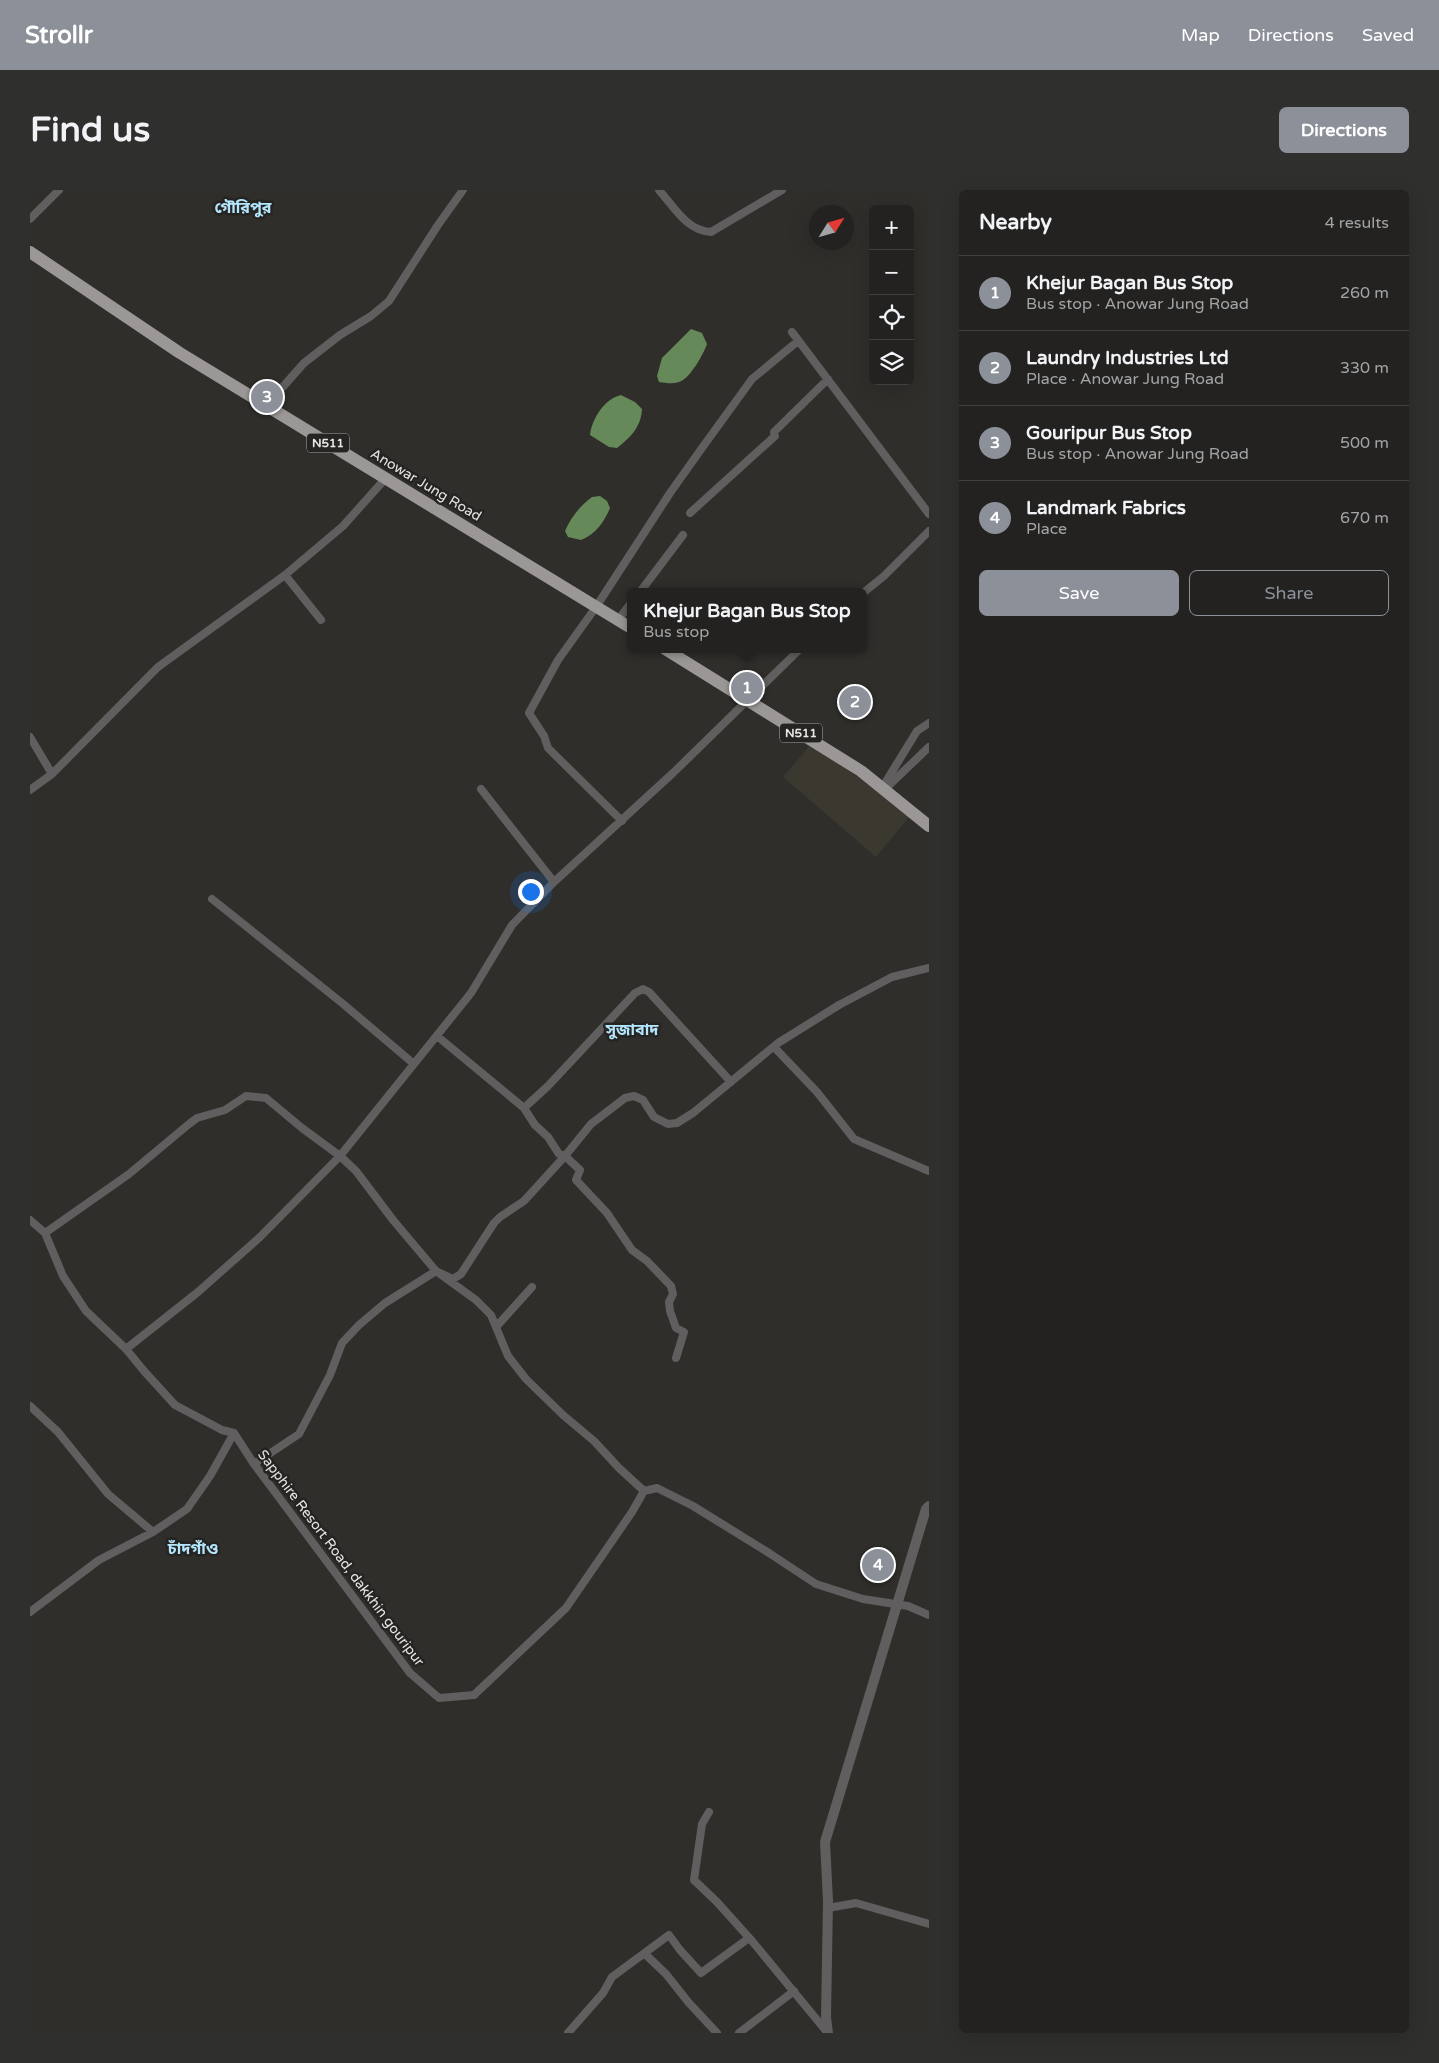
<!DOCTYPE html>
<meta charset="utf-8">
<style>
body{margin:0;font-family:"Varela Round","Noto Sans Bengali",sans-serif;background:#2f2f2d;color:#f1f3f6}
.controls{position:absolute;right:15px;top:15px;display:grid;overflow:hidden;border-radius:8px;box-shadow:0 5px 20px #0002}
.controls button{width:45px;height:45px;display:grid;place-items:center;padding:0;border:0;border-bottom:1px solid #403f3e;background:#232220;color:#f1f3f6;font:25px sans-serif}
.compass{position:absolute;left:779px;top:15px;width:45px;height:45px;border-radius:50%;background:#232220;box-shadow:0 5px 20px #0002;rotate:53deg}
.you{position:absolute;left:500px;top:701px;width:18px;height:18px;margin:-12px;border:4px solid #fff;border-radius:50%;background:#1a73e8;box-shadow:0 0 0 8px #1a73e833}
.badge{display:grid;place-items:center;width:32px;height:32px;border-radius:50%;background:#8c9099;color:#fff;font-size:16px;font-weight:700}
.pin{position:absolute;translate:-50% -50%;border:2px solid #fff;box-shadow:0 1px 5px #0006}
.popup{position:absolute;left:597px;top:398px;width:240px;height:65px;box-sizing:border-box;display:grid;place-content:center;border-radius:8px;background:#232220;filter:drop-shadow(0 1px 4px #0005);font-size:16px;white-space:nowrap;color:#a3a4a5}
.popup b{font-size:19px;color:#f1f3f6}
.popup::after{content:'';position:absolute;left:50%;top:100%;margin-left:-10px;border:10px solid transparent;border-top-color:#232220}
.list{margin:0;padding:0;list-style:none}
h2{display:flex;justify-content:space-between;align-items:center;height:65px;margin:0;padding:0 20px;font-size:21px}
h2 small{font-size:16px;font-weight:400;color:#a3a4a5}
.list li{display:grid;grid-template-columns:32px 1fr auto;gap:15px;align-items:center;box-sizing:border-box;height:75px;padding:0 20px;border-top:1px solid #403f3e}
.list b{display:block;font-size:19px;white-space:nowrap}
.list p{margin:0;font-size:16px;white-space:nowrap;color:#a3a4a5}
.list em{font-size:16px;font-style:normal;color:#a3a4a5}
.actions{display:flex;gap:10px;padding:15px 20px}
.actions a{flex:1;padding:11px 0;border:1px solid #8c9099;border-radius:8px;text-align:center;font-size:18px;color:#8c9099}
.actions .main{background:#8c9099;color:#fff}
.icon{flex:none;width:28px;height:28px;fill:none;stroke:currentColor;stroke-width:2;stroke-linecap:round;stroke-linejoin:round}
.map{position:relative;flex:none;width:899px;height:1843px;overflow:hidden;border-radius:8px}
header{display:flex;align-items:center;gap:30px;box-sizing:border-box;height:70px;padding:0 25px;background:#8c9099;color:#fff}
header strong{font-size:24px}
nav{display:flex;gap:28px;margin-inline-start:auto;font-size:18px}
.intro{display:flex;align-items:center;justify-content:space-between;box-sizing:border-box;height:120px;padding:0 30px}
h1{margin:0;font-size:35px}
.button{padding:12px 22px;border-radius:8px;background:#8c9099;color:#fff;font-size:18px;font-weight:700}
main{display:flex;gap:30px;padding:0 30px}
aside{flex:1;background:#232220;border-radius:8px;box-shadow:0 5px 20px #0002}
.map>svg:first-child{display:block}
</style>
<header>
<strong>Strollr</strong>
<nav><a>Map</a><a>Directions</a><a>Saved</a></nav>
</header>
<div class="intro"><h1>Find us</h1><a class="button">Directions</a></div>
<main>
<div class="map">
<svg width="899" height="1843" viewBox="0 0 899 1843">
<rect width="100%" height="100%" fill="#2f2e2b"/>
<path fill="#3b3830" d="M782,553L880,626L846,667L753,587Z"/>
<path fill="#658959" d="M661,139L672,143L677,154C673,165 662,184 653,190C646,195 637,193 629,192L627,186L632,168Z
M591,205L605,212L612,219C611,237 601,247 587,258L579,257L560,245C562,229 574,209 591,205Z
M570,306L577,311L580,318C574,332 566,344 551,350L538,347L535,341C541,327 550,316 562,307Z"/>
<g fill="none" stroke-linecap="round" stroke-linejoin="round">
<path stroke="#605e5e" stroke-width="8" d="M629,0C644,17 657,41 681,42L752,0
M0,29L29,0
M762,142L899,324
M244,219L246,207L251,199L274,173L310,145L341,126L359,111L408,35L433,0
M660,323L745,246L744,242L798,189
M255,385L291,430
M610,402L653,345
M833,403L854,386L899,341
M588,430L601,413
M0,547L22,584
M852,598L887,541L899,533
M451,599L524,692
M855,599L899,557
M0,600L22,584L128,477L255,385L313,336L355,289
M592,631L518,558L514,546L499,523L528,470L566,417L640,303L672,258L722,189L768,151
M182,709L312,813L384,874
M407,846L494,918L518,896L605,803L613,799L619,802L701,892
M744,857L787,902L824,949L899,981
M494,918L505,935L518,947L529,964L535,966L550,980L546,990L577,1023L602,1060L617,1071L641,1096L643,1104L639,1112L640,1121L646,1138L654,1142L646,1168
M0,1030L15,1043L33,1086L56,1121L96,1159L114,1181L145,1215L192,1240L204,1243L224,1274L380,1483L409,1508L444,1505L536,1418L602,1322L614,1301L627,1298L663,1316L739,1363L786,1394L833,1409L878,1416L899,1425
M15,1043L99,984L159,934L167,928L195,920L216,906L236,908L272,938L310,966L230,1047L168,1102L96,1159
M466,1137L502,1097
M0,1216L28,1242L78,1304L123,1342
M224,1274L269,1244L300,1185L312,1153L329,1135L355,1113L406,1081L423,1089L431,1084L464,1033L470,1027L494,1011L535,966L561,934L595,908L604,906L613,910L624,927L638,934L647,933L663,923L748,853L809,815L862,787L899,778
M614,1301L589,1278L564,1251L533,1225L496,1189L478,1166L461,1125L446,1110L406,1081L363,1030L326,981L310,966L441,803L482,735L524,692L643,583L770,459
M0,1422L69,1370L123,1342L157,1319L180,1286L204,1243
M679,1622L672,1634L664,1690L687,1712L722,1751L797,1842
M798,1718L826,1713L899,1734
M615,1764L636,1784L659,1813L687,1843
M538,1843L573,1803L582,1787L639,1745L650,1760L671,1783L719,1748
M709,1843L764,1801"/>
<path stroke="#605e5e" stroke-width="10" d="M798,1843L796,1827L798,1711L795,1652L896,1319L899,1316"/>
<path stroke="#9a9796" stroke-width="12" d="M0,62L150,163L601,438
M635,459L831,581L899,636"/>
</g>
<g text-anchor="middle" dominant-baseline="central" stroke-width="5" stroke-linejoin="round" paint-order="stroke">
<g fill="#252422" stroke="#acabaa" stroke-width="1">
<rect x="277" y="243.5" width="42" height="19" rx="4"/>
<rect x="750" y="533.5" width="42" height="19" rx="4"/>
</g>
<g font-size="12" font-weight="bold" fill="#e6e5e4">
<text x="298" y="253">N511</text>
<text x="771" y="543">N511</text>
</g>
<g font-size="14" fill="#e6e5e4" stroke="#252422">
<text transform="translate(396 295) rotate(31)">Anowar Jung Road</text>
<text transform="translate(311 1368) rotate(53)">Sapphire Resort Road, dakkhin gouripur</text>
</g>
<g font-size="16" font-weight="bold" fill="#b3e6fc" stroke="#252422">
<text x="213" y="18">গৌরিপুর</text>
<text x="602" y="840">সুজাবাদ</text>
<text x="163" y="1359">চাঁদগাঁও</text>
</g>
</g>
</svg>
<div class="controls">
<button>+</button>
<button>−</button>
<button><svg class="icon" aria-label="locate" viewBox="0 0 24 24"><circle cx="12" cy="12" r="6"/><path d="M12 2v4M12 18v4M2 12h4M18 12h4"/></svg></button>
<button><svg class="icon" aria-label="layers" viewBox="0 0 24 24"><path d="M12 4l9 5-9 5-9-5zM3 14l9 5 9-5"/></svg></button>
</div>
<svg class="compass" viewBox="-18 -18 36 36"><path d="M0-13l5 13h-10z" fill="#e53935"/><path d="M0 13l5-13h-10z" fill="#a3a4a5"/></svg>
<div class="you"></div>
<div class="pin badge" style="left:717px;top:498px">1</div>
<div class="popup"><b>Khejur Bagan Bus Stop</b>Bus stop</div>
<div class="pin badge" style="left:825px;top:512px">2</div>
<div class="pin badge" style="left:237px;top:207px">3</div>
<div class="pin badge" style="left:848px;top:1375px">4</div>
</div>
<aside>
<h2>Nearby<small>4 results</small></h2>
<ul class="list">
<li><span class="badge">1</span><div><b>Khejur Bagan Bus Stop</b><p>Bus stop · Anowar Jung Road</p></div><em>260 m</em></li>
<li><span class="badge">2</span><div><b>Laundry Industries Ltd</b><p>Place · Anowar Jung Road</p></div><em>330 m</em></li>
<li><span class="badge">3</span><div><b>Gouripur Bus Stop</b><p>Bus stop · Anowar Jung Road</p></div><em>500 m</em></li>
<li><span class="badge">4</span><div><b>Landmark Fabrics</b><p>Place</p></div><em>670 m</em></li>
</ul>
<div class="actions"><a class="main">Save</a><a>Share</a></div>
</aside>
</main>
